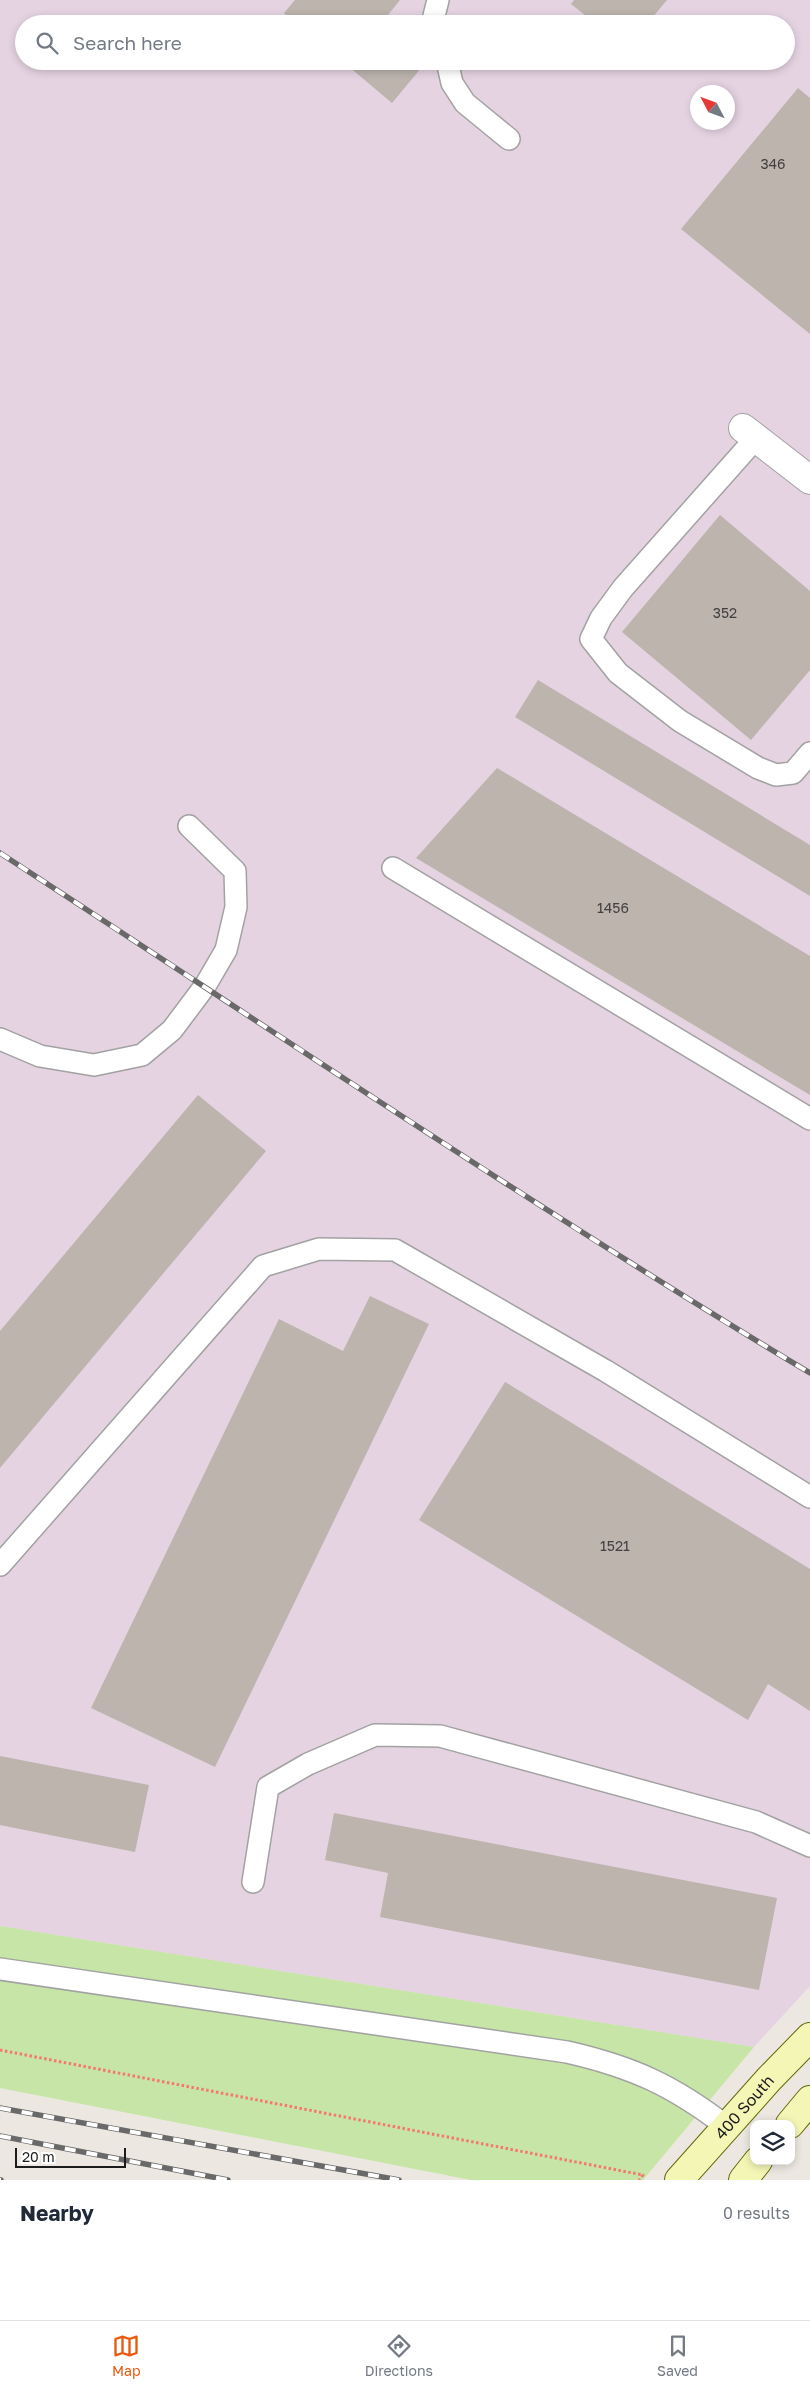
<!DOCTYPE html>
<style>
body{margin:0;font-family:"Golos Text",sans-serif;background:#f2f2f3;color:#1f2937}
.controls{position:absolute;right:15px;bottom:15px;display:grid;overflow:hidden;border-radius:10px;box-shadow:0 2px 8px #0003}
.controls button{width:45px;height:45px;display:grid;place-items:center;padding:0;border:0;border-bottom:1px solid #e0e1e3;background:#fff;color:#1f2937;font:25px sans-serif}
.compass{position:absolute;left:690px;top:85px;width:45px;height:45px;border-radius:50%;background:#fff;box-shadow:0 2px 8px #0003;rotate:311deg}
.scale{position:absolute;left:15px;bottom:12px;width:111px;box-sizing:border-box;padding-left:5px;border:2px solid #1b1b1b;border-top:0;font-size:14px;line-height:18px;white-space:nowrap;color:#1b1b1b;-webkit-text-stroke:4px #fff;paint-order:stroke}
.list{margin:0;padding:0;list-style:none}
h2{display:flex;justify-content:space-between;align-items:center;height:65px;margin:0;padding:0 20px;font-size:21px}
h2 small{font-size:16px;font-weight:400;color:#747a83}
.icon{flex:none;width:28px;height:28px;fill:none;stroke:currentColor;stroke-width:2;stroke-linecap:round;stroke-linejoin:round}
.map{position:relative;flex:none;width:810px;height:2180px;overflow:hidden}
.search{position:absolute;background:#fff;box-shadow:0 2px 8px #0003;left:15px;right:15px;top:15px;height:55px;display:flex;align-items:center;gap:12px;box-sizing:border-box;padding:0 18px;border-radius:28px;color:#747a83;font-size:19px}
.sheet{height:140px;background:#fff}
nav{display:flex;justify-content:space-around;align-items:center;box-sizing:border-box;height:70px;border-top:1px solid #e0e1e3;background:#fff;font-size:14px;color:#747a83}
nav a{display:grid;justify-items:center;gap:2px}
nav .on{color:#ea580c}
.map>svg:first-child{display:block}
</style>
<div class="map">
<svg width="810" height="2180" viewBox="0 0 810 2180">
<rect width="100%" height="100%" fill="#ece8e1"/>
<path fill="#e5d3e2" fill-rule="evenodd" d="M0,0H810V1986L754,2047L0,1926ZM24,24H786V61H24ZM698,92H728V122H698Z"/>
<path fill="#c6e5a7" d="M0,1926L754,2047L643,2180H471L0,2088Z"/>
<path fill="#bcb4ad" d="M295,0H400L384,20L388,24H296L284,13Z
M574,0H667L647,24H596L571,4Z
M342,61H427L392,103Z
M798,88L810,98V334L681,229Z
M720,515L810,591V670L751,740L622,632Z
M538,680L810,845V896L515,717Z
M497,768L810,956V1095L416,858Z
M198,1095L266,1151L0,1468V1331Z
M370,1296L429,1324L215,1767L91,1708L279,1319L343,1351Z
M505,1382L810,1569V1711L768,1684L748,1720L419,1520Z
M0,1756L149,1785L135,1852L0,1825Z
M334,1813L777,1898L759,1990L380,1917L388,1873L325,1860Z"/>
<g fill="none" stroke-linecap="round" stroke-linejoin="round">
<g stroke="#a2a2a2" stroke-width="24">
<path id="lane" d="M432,24L438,0
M447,61L452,83L465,103L509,139
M756,438L623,588L601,618L591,639L618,673L680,721L758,768L776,775L793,773L810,753
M393,868L810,1119
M0,1039L40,1056L94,1065L142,1055L172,1030L205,986L226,950L236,907L235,871L189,826
M0,1565L263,1266L319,1249L395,1250L606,1371L810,1497
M253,1882L268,1787L308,1764L375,1735L440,1736L756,1822L810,1846
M0,1969L567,2052C633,2067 674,2086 727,2127"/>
</g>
<g stroke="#a2a2a2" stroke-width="30">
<path id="street" d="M743,428L810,480"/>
</g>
<g stroke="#606b09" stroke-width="30">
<g id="secondary">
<path d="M790,2124L810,2100"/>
<path id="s1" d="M679,2180L769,2079L810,2037"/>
<path d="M743,2180L758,2161"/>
</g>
</g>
<path stroke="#f4796a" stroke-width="3" stroke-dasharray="2.5 2.5" stroke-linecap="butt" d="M0,2050L643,2175L639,2180"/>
<use href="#lane" stroke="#fff" stroke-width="21"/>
<use href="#street" stroke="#fff" stroke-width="28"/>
<use href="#secondary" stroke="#f3f6b5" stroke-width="28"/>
<g stroke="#696969" stroke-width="5.5">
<path id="rail" d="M0,853C269,1028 535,1208 810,1373
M0,2108L399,2180
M0,2136L228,2180
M0,2180H1"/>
</g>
<use href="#rail" stroke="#fff" stroke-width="4" stroke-dasharray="11" stroke-linecap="butt"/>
</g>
<g text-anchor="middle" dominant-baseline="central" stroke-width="4" stroke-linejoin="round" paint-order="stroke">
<g font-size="14" fill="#434140">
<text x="773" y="163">346</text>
<text x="725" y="612">352</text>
<text x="613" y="907">1456</text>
<text x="615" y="1545">1521</text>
</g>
<g font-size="16" fill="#1b1b1b" stroke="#fff">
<text stroke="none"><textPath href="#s1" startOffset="98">400 South</textPath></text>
</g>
</g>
</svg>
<div class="controls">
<button><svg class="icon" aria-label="layers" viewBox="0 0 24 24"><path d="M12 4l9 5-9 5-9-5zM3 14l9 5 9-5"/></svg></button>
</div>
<svg class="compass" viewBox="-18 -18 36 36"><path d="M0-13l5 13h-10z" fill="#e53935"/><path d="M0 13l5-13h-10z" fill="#747a83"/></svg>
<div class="scale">20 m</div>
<div class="search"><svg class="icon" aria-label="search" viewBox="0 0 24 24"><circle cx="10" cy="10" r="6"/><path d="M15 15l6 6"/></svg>Search here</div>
</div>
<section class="sheet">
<h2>Nearby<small>0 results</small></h2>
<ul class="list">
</ul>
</section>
<nav>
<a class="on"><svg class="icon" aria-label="map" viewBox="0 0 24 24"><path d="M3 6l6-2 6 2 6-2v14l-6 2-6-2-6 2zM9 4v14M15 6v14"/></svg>Map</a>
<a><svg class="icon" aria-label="directions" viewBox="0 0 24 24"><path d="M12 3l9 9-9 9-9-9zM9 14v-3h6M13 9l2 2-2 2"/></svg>Directions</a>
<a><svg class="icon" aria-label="saved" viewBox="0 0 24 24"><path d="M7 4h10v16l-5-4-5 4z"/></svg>Saved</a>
</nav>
